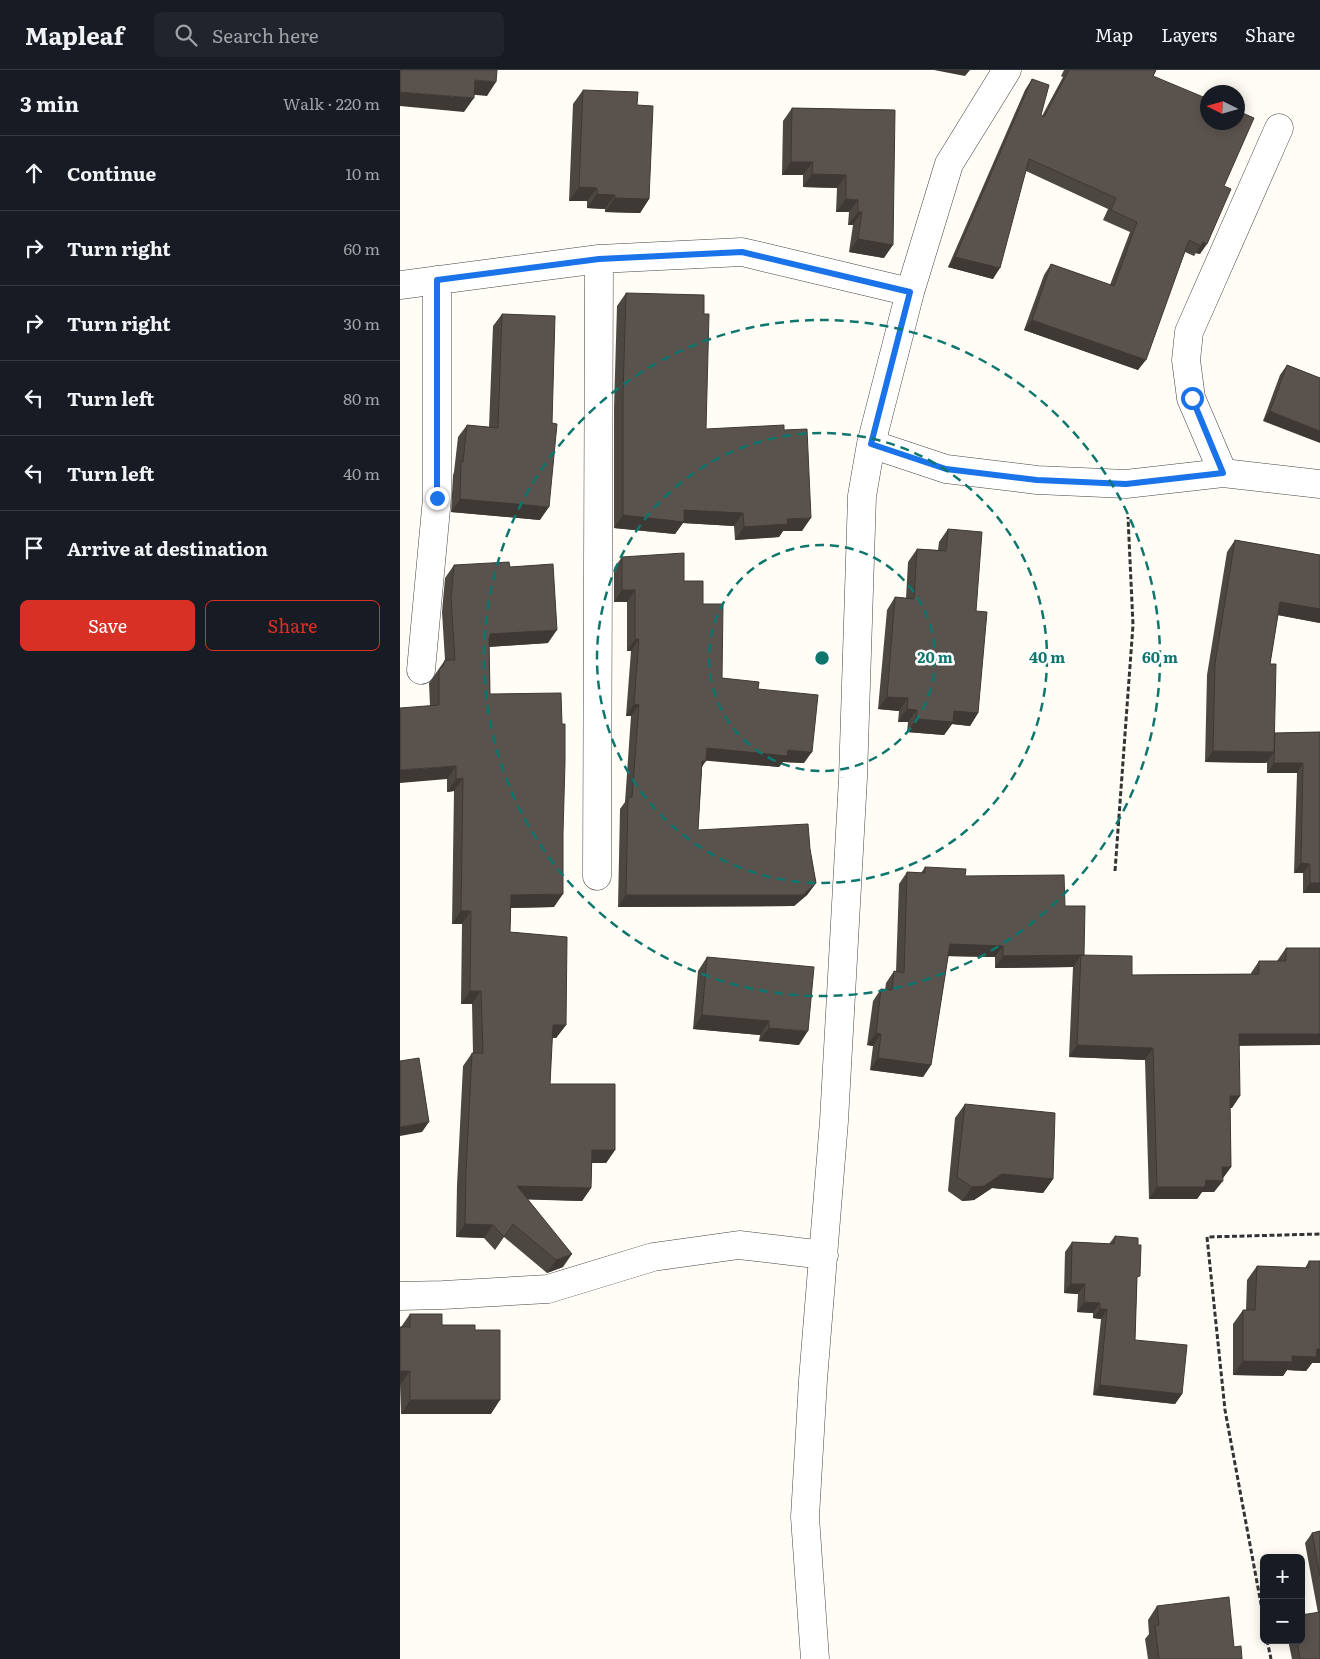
<!DOCTYPE html>
<meta charset="utf-8">
<style>
body{margin:0;font-family:Literata,serif;background:#20242c;color:#f1f3f6}
.controls{position:absolute;right:15px;bottom:15px;display:grid;overflow:hidden;border-radius:8px;box-shadow:0 2px 12px #0003}
.controls button{width:45px;height:45px;display:grid;place-items:center;padding:0;border:0;border-bottom:1px solid #363941;background:#171b24;color:#f1f3f6;font:25px sans-serif}
.compass{position:absolute;left:800px;top:15px;width:45px;height:45px;border-radius:50%;background:#171b24;box-shadow:0 2px 12px #0003;rotate:275deg}
.stop{position:absolute;width:15px;height:15px;margin:-11px;border:4px solid #1a73e8;border-radius:50%;background:#fff}
.stop.end{background:#1a73e8;border-color:#fff;box-shadow:0 1px 5px #0008}
.list{margin:0;padding:0;list-style:none}
h2{display:flex;justify-content:space-between;align-items:center;height:65px;margin:0;padding:0 20px;font-size:21px}
h2 small{font-size:16px;font-weight:400;color:#9ea1a6}
.list li{display:grid;grid-template-columns:32px 1fr auto;gap:15px;align-items:center;box-sizing:border-box;height:75px;padding:0 20px;border-top:1px solid #363941}
.list b{display:block;font-size:19px;white-space:nowrap}
.list em{font-size:16px;font-style:normal;color:#9ea1a6}
.actions{display:flex;gap:10px;padding:15px 20px}
.actions a{flex:1;padding:11px 0;border:1px solid #d93025;border-radius:8px;text-align:center;font-size:18px;color:#d93025}
.actions .main{background:#d93025;color:#fff}
.icon{flex:none;width:28px;height:28px;fill:none;stroke:currentColor;stroke-width:2;stroke-linecap:round;stroke-linejoin:round}
.map{position:relative;flex:none;width:920px;height:1589px;overflow:hidden}
header{display:flex;align-items:center;gap:30px;box-sizing:border-box;height:70px;padding:0 25px;background:#171b24;border-bottom:1px solid #363941}
header strong{font-size:24px}
nav{display:flex;gap:28px;margin-inline-start:auto;font-size:18px}
.search{width:350px;height:45px;background:#20242c;display:flex;align-items:center;gap:12px;box-sizing:border-box;padding:0 18px;border-radius:8px;color:#9ea1a6;font-size:19px}
main{display:flex}
aside{flex:1;background:#171b24}
.map>svg:first-child{display:block}
</style>
<header>
<strong>Mapleaf</strong>
<div class="search"><svg class="icon" aria-label="search" viewBox="0 0 24 24"><circle cx="10" cy="10" r="6"/><path d="M15 15l6 6"/></svg>Search here</div>
<nav><a>Map</a><a>Layers</a><a>Share</a></nav>
</header>
<main>
<aside>
<h2>3 min<small>Walk · 220 m</small></h2>
<ul class="list">
<li><svg class="icon" aria-label="ahead" viewBox="0 0 24 24"><path d="M12 20V5M6 11l6-6 6 6"/></svg><div><b>Continue</b></div><em>10 m</em></li>
<li><svg class="icon" aria-label="right" viewBox="0 0 24 24"><path d="M7 20v-9h11M14 6l5 5-5 5"/></svg><div><b>Turn right</b></div><em>60 m</em></li>
<li><svg class="icon" aria-label="right" viewBox="0 0 24 24"><path d="M7 20v-9h11M14 6l5 5-5 5"/></svg><div><b>Turn right</b></div><em>30 m</em></li>
<li><svg class="icon" aria-label="left" viewBox="0 0 24 24"><path d="M17 20v-9H6M10 6l-5 5 5 5"/></svg><div><b>Turn left</b></div><em>80 m</em></li>
<li><svg class="icon" aria-label="left" viewBox="0 0 24 24"><path d="M17 20v-9H6M10 6l-5 5 5 5"/></svg><div><b>Turn left</b></div><em>40 m</em></li>
<li><svg class="icon" aria-label="arrive" viewBox="0 0 24 24"><path d="M6 21V4h12l-3 4 3 4H6"/></svg><div><b>Arrive at destination</b></div></li>
</ul>
<div class="actions"><a class="main">Save</a><a>Share</a></div>
</aside>
<div class="map">
<svg width="920" height="1589" viewBox="0 0 920 1589">
<rect width="100%" height="100%" fill="#fffdf5"/>
<g fill="none" stroke-linecap="round" stroke-linejoin="round">
<g stroke="#444" stroke-width="29">
<path id="street" d="M0,215L199,189L342,182L510,222
M471,374L546,399L637,410L726,414L823,403L920,414
M823,403L791,328L786,290L789,262L879,58
M21,600L37,428V210
M197,806L199,189
M0,1226L43,1225L148,1219L253,1187L339,1175L424,1185
M415,1589L405,1447L413,1310L434,1051L453,708L462,426L471,374L510,222L549,94L607,0"/>
</g>
<path stroke="#333" stroke-width="3" stroke-dasharray="5 2.5" stroke-linecap="butt" d="M715,801L733,555L728,447
M864,1550L825,1340L807,1167L920,1164
M867,1570L871,1589"/>
<use href="#street" stroke="#fff" stroke-width="28"/>
</g>
<path fill="#4d4742" d="M664,0H756L753,6L824,116L800,184L796,183L794,186L785,182L738,300L624,260L644,205L651,194L710,215L730,162L703,150L708,139L626,101L593,209L548,197L625,20L632,9L641,45L642,46L663,7L661,6Z
M183,20L237,35L249,129L240,143L205,142V139L187,138V131H169L173,34Z
M392,38L495,40L484,188L449,182L453,155H448L449,142H436L437,118L403,117V105H382L383,51Z
M226,223L304,244L306,359L384,360L402,461H383L379,467L335,470L334,456L283,453L275,464L214,458V338L217,236Z
M102,244L140,450L51,442L53,405L54,402L58,367L67,355L89,357L93,256Z
M887,295L920,308L863,351L880,305Z
M548,459L576,541L578,643L570,656L552,654L544,665L507,662L508,652H498L499,641L478,639L487,540L495,527L506,528L508,492L517,479L538,480L539,472Z
M835,470L920,485V553L878,545L870,594L875,663L920,662V823H903V803H894L897,703H867V692L866,693L805,692L807,605L827,482Z
M222,487L284,511L303,534L322,608L358,619L404,693L383,692L379,697L306,690L302,697L298,760L410,779L416,813L407,825L394,836L218,837L220,739L225,732L231,646H226L231,581H227V532H214V498Z
M54,495L110,497L148,573L89,577L90,624L154,837L111,838L110,862L166,955L156,968H152L150,1014L215,1080L206,1093H192L191,1118L182,1131L128,1129L163,1197L147,1203L104,1167L95,1180L84,1168L56,1167L57,1115L63,996L72,983H73L72,934H61L62,854H52L54,721L47,722V709L30,636L29,613L45,590L42,542L45,508Z
M525,797L565,806L665,836L684,885L732,905L851,904V903L859,891H877L886,878H920L839,976L832,1038H830L831,1097L823,1108L814,1122H802L797,1129H749L745,990L669,987L673,897L595,898V887L548,886L531,995L523,1007L470,1000L473,976L467,975L473,931L481,919L485,920L486,913L494,901L496,902L499,814L507,802L521,803Z
M307,887L399,975L359,971L360,965L293,959L298,901Z
M565,1034L653,1109L643,1123L592,1118L574,1130L562,1131L548,1121L555,1048Z
M715,1166L737,1211L735,1270L782,1324L775,1334L693,1325L701,1249L693,1248V1243L677,1242L678,1224L664,1223L665,1182L672,1172L709,1174Z
M909,1191H920V1293H912L906,1301L887,1300L883,1306L833,1305V1254L843,1240H846L847,1210L857,1196L905,1198Z
M10,1244L42,1255L75,1260L91,1344H1L0,1315L1,1257Z
M920,1461V1589H892L888,1570H901L918,1543L905,1473L912,1463Z
M757,1536L834,1577L842,1589H748L745,1569L749,1564L748,1550Z"/>
<path fill="#3f3936" d="M534,0H570L565,6Z
M75,10L96,12L87,26L66,24Z
M0,22L74,28L64,42L0,36Z
M391,92H413L403,105H382Z
M412,104L446,105L437,118L403,117Z
M179,117L197,118L187,131H169Z
M197,124L215,125L205,139L187,138Z
M215,128L249,129L240,143L205,142Z
M446,129L458,130L449,142H436Z
M458,142H462L453,155H448Z
M458,169L493,175L484,188L449,182Z
M803,172L807,174L800,184L796,183Z
M555,187L600,198L593,209L548,197Z
M632,250L746,290L738,300L624,260Z
M870,341L920,361V373L863,351Z
M60,429L149,437L140,450L51,442Z
M284,440L343,443L334,456L283,453L275,464L214,458L223,445Z
M411,448L402,461H383L379,467L335,470L344,457L387,449Z
M222,520H235L227,532H214Z
M880,532L920,539V553L872,544Z
M157,560L148,573L84,577L90,564Z
M235,569H239L231,581H227Z
M487,627L508,628L499,641L478,639Z
M234,634L239,635L231,646H226Z
M507,639L517,640L508,652H498Z
M554,641L578,643L570,656L552,654L544,665L507,662L516,649Z
M307,678L388,680L412,682L404,693L383,692L379,697L298,690Z
M813,681L874,682L866,693L805,692Z
M302,691H306L297,703Z
M874,693H903L897,703H867Z
M56,696L47,709L0,713V700Z
M63,708L54,721L47,722L56,709Z
M901,793L910,794L903,803H894Z
M416,813L407,825L394,836L218,837L226,825Z
M910,813H920V823H903Z
M163,824L154,837L102,838L111,825Z
M61,841H71L62,854H52Z
M550,874L603,876L595,887L541,886Z
M681,885L673,897L595,898L603,886Z
M70,921H81L72,934H61Z
M302,945L369,951L360,965L293,959Z
M153,955H166L156,968H144Z
M369,958L408,961L399,975L359,971Z
M476,963L481,964L473,976L467,975Z
M839,964H920V975L831,976Z
M677,975L753,978L745,990L669,987Z
M478,988L531,995L523,1007L470,1000Z
M830,1026H840L832,1038H822Z
M29,1052L22,1062L0,1066V1057Z
M192,1080H215L206,1093H183Z
M822,1097H831L823,1108L814,1109Z
M602,1104L653,1109L643,1123L592,1118L574,1130L562,1131L572,1117Z
M806,1110L823,1111L814,1122H802L797,1129H749L757,1117Z
M117,1116L191,1118L182,1131L108,1129Z
M65,1154L93,1155L84,1168L56,1167Z
M172,1184L163,1197L147,1203L156,1190Z
M671,1214H685L678,1224L664,1223Z
M684,1232L700,1233L693,1243L677,1242Z
M700,1239H707L701,1249L693,1248Z
M917,1279H920V1293H912L906,1301L887,1300L883,1306L833,1305L843,1291L892,1286Z
M0,1301H10L0,1315Z
M700,1315L782,1324L775,1334L693,1325Z
M10,1330H100L91,1344H1Z"/>
<path fill="#5a524d" stroke="#3f3936" d="M0,0H97L96,12L75,10L74,28L0,22Z
M669,0H756L753,6L808,29V52H838V41L854,48L824,116L831,119L807,174L803,172L801,176L789,170L746,290L632,250L651,194L714,216L737,152L711,140L716,128L629,89L600,198L555,187L632,9L649,15L641,45L644,47Z
M183,20L238,22L237,35L253,36L249,129L215,128V125L197,124V118L179,117Z
M392,38L495,40L493,175L458,169L462,142H458V130L446,129V105L412,104L413,92H391Z
M226,223L304,225V244H309L306,359L384,355V360L407,359L411,448L387,449L388,454L344,457L343,443L284,440V452L223,445V325Z
M102,244L155,246L152,353L157,354L149,437L60,429L61,392H63L67,355L98,358Z
M887,295L920,308V361L870,341Z
M548,459L582,462L576,541L587,542L578,643L554,641L553,652L516,649L517,640L507,639L508,628L487,627L495,527L514,529L517,479L546,481Z
M835,470L920,485V539L880,532L870,594H876L874,682L813,681L815,593Z
M284,483V511H303V534H323L322,608L359,612L358,619L418,625L412,682L388,680L387,686L307,678L306,691H302L298,760L408,754L410,779L416,813L403,825H226L228,727H232L239,635L234,634L239,569H235V520H222V487Z
M109,492L110,497L153,494L157,560L90,564V568H89L90,624L161,623L162,654H165V692L163,763V824L111,825L110,862L167,867L166,955H153L150,1014H215V1080H192L191,1118L117,1116L172,1184L156,1190L113,1154L104,1167L93,1155L65,1154L66,1102L72,983H83L81,921H70L71,841H61L63,708L56,709V696L0,700V638L39,635V600L43,596L45,590H55L51,529L54,495Z
M920,662V813H910V794L901,793L903,693H874L875,663Z
M525,797L566,799L565,806L664,805L665,836H685L684,885H681L732,886V905L859,904V891H886V878H920V964H839L840,1026H830L831,1097H822L823,1111L806,1110L805,1117H757L753,978L677,975L681,885L603,886V876L550,874L531,995L478,988L481,964L476,963L481,919L492,920L494,901L504,903L507,802L525,803Z
M307,887L414,897L408,961L369,958V951L302,945Z
M19,988L29,1052L0,1057V991Z
M565,1034L655,1043L653,1109L602,1104L584,1116L572,1117L557,1107Z
M715,1166L738,1168V1175H741L740,1206L737,1207L735,1270L787,1275L782,1324L700,1315L707,1239H700V1233L684,1232L685,1214H671L672,1172L714,1174Z
M909,1191H920V1279H917L916,1287L892,1286V1292L843,1291V1240H855L857,1196L909,1198Z
M10,1244H42V1255H75V1260H100V1330H10V1301H0V1257H10Z
M920,1461V1506L912,1463Z
M829,1527L834,1577L841,1576L842,1589H759L755,1556L759,1555L757,1536Z
M920,1542V1589H900L897,1570H901V1545Z"/>
<g fill="none" stroke-linecap="round" stroke-linejoin="round">
<path stroke="#1a73e8" stroke-width="6" d="M37,428V210L199,189L342,182L510,222L471,374L546,399L637,410L726,414L823,403L792,328"/>
</g>
<g fill="none" stroke="#0f766e" stroke-width="2.5" stroke-dasharray="9 6">
<circle cx="422" cy="588" r="113"/>
<circle cx="422" cy="588" r="225"/>
<circle cx="422" cy="588" r="338"/>
</g>
<circle cx="422" cy="588" r="8" fill="#0f766e" stroke="#fff" stroke-width="2.5"/>
<g font-size="15" text-anchor="middle" font-weight="bold" fill="#0f766e" stroke="#fff" stroke-width="5" stroke-linejoin="round" paint-order="stroke">
<text x="535" y="593">20 m</text>
<text x="647" y="593">40 m</text>
<text x="760" y="593">60 m</text>
</g>
</svg>
<div class="controls">
<button>+</button>
<button>−</button>
</div>
<svg class="compass" viewBox="-18 -18 36 36"><path d="M0-13l5 13h-10z" fill="#e53935"/><path d="M0 13l5-13h-10z" fill="#9ea1a6"/></svg>
<div class="stop" style="left:792px;top:328px"></div>
<div class="stop end" style="left:37px;top:428px"></div>
</div>
</main>
